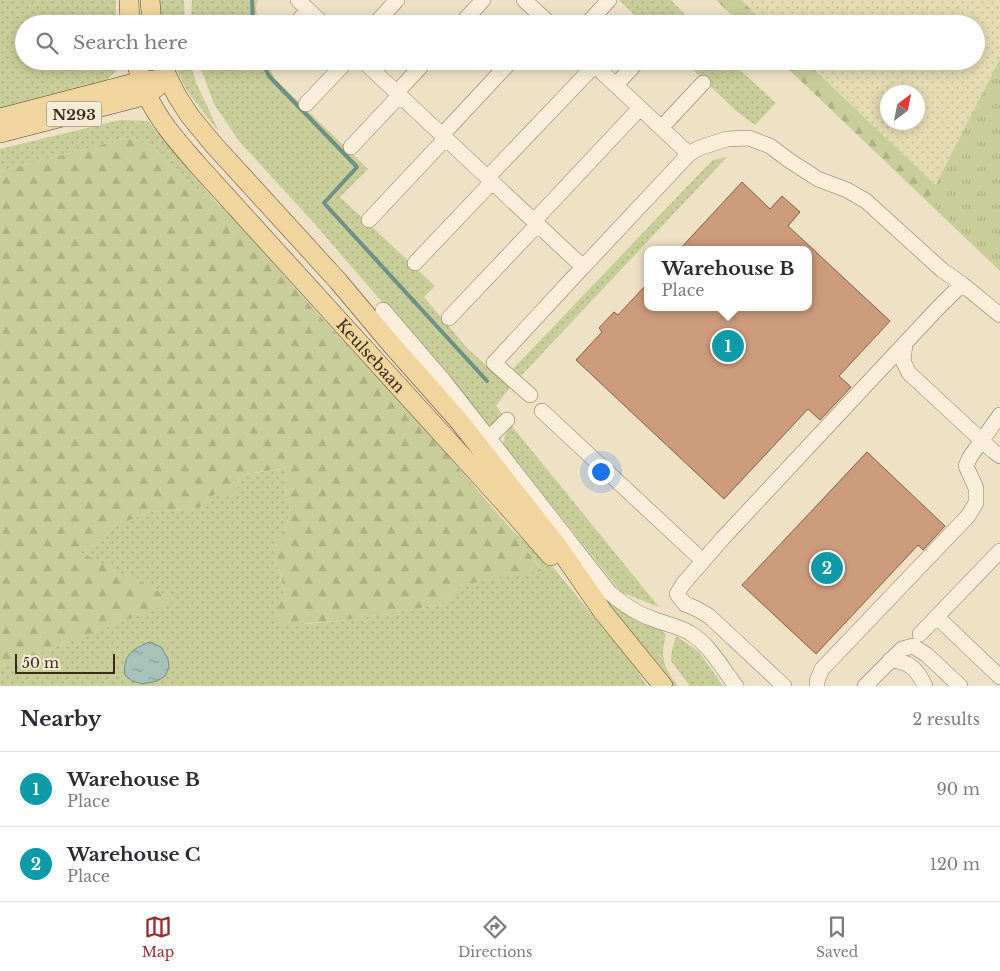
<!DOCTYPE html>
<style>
body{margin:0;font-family:"Libre Baskerville",serif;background:#f2f2f3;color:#2b2b33}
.compass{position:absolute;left:880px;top:85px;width:45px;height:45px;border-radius:50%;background:#fff;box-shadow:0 2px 12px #0003;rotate:32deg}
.scale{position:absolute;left:15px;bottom:12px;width:100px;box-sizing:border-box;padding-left:5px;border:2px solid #3a2b1f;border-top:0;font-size:14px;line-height:18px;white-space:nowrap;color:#3a2b1f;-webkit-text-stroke:4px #f6ebd5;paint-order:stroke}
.you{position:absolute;left:600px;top:471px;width:18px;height:18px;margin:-12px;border:4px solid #fff;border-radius:50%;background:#1a73e8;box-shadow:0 0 0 8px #1a73e833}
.badge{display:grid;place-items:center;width:32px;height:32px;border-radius:50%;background:#992b2f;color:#fff;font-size:16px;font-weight:700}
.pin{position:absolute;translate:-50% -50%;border:2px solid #fff;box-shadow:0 1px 5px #0006}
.popup{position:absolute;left:644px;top:246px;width:168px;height:65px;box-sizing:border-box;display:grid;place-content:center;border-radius:10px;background:#fff;filter:drop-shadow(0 1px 4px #0005);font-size:16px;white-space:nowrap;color:#7c7c81}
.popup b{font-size:19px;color:#2b2b33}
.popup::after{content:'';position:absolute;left:50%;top:100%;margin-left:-10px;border:10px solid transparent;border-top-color:#fff}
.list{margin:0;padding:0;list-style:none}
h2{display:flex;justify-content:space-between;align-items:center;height:65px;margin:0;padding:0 20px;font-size:21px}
h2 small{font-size:16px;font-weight:400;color:#7c7c81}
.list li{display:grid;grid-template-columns:32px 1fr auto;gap:15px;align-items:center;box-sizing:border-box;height:75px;padding:0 20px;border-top:1px solid #e1e1e2}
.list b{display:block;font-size:19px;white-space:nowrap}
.list p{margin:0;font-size:16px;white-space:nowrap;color:#7c7c81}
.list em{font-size:16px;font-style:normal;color:#7c7c81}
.icon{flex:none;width:28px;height:28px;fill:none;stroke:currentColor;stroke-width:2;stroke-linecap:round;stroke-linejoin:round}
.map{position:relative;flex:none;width:1000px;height:686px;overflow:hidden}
.search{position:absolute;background:#fff;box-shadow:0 2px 12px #0003;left:15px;right:15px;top:15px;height:55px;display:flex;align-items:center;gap:12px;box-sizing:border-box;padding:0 18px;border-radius:28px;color:#7c7c81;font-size:19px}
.sheet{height:215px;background:#fff}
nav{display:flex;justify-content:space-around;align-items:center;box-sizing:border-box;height:70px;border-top:1px solid #e1e1e2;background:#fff;font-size:14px;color:#7c7c81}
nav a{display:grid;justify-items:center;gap:2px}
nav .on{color:#992b2f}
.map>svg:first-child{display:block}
</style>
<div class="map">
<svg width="1000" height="686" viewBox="0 0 1000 686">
<defs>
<pattern id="farmland-dots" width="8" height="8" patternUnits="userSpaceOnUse" patternTransform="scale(1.25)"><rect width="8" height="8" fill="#e4dbb3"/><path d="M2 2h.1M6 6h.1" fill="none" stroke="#c4bc9a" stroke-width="1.8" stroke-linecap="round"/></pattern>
<pattern id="grass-dots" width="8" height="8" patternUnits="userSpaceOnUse" patternTransform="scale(1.25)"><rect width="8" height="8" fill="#c8cd99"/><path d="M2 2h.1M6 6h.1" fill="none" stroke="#adb083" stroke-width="1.8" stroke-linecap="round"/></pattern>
<pattern id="forest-firs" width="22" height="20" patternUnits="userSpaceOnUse" patternTransform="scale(1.25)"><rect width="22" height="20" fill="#c8cd99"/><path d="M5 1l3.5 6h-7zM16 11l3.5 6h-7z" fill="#adb083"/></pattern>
<pattern id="park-tufts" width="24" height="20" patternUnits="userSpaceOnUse" patternTransform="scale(1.25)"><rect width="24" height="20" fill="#c8cd99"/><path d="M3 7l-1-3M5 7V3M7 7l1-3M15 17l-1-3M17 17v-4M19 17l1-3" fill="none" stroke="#adb083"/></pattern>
<pattern id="water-ripples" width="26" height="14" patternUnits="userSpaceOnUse" patternTransform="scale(1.25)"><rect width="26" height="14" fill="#a7c2b9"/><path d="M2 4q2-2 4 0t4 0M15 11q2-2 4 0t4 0" fill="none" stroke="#899e96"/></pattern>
</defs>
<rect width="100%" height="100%" fill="#eee1c6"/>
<path fill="url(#farmland-dots)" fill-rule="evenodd" d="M741,0H1000V68L944,193L805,61H976V24H766ZM888,92H918V122H888Z"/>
<path fill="url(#grass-dots)" d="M0,0H116V24H24V61H120L117,70L102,84L0,111Z
M160,0H184L185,24H162L160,11Z
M192,0H258L256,7L258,24H192L191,17Z
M619,0H671L694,24H644Z
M172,61H190L195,80L219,132L187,91Z
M198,61H267L274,78L368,169L340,197L435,286L424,297L467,348L510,387L496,406L503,415L489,426L313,222L239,141L214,104Z
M684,61H730L776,103L755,125L735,110Z
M120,120L148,121L218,204L190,184L151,145L128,138L0,171V149Z
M727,157L520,377L512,370L701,172L713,160Z
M511,425L659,607L621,592L503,444L505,435Z
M289,468L284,485L290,508L286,529L277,538L273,558L281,575L284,592L276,613L306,624L341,621L438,605L446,601L460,585L542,570L511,529L552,566L635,667L647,686H0V668L176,601L79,552L98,544L117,525L149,512L199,508L215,494H236L240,475Z
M605,600L636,621L661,630L666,635C665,640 663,647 663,652C663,665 670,676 678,686H671Z
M676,636L699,652L723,686H690L671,661L672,650Z"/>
<path fill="url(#forest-firs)" d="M716,0H741L766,24H741Z
M780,61H805L944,193L1000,68V271Z
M128,138L151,145L190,184L218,204L229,213L317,313L407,408L511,529L542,571L460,585L446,601L438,605L341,621L277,625L276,613L284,591L281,574L273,558L277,538L286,529L290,508L284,485L289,468L272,470L240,475L236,494H215L199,508L149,512L117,525L98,544L80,552L177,601L0,668V171Z"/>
<path fill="url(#park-tufts)" d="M1000,59V268L954,224L929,198Z"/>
<path fill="url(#water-ripples)" stroke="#6e9087" d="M150,642L161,647L168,659L169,668L165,676L157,681L143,684L132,681L125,675C122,655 134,648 150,642Z"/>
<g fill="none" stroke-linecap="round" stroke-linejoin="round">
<path stroke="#6e9087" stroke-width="4" d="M252,0L253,24
M262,61L269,76L357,167L324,203L487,381"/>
</g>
<path fill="#cc9b7c" stroke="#895b41" d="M742,182L770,209L782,196L800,212L788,226L890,321L839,376L851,387L820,420L808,409L724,499L576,360L602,332L599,328L614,312L618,315L648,283V307H808V250H679Z
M867,452L945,526L923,550L918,545L816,654L742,585Z"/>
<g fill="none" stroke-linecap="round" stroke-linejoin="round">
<g stroke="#8a735b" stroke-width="16">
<path id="minor" d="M298,0L323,24
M524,0L550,24
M295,24L308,10
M375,24L397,0
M461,24L483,0
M587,24L609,0
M363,61L583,267L689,154L699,148L727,139L749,138L770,146L790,161L818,179L847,190L866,201L942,270L962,284L1000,315
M590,61L689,154
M616,85L638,61
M397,92L426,61
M306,104L347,61
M661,128L703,83
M442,135L511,61
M351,147L400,95
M488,177L594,66
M369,220L446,138
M534,221L640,108
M415,263L492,182
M383,310L444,381L610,593C623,604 637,614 653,619C665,624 679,626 690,633C710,645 722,668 736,686
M449,318L538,224
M905,344L903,361L909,373L993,451L1000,456
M530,395L494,363L583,267
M542,411L703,561
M489,438L507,420
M937,617L1000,677
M920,634L1000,551
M890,660C909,661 917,669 925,686
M784,686L709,616L697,609L685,604L677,594L683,584L723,538L937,309L962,284
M817,686V681L822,669L968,516L976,503V488L966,466L970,457L1000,415
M865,686L902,649L913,646L927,655L960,686"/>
</g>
<g stroke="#57412f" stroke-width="20">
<g id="major">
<path d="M129,0L130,24"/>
<path d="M150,0L152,24"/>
<path id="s1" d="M136,61C139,73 142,84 147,95C159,121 178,142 196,163L501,499L551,556"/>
<path d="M161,61L163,68L177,96L190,116L213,144L338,281L390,343L459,421L558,547L603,612L663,686"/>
<path d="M0,118L142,81L154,80"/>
<path d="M0,133L147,95L157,87"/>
</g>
</g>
<use href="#minor" stroke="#f9eed9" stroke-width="15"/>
<use href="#major" stroke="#f1d59e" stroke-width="19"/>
</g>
<g text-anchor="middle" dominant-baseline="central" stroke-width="4" stroke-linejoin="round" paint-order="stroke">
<rect fill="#f6ebd5" stroke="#726556" stroke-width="1" x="46.5" y="101.5" width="55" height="25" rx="4"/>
<g font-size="15" font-weight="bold" fill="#3a2b1f">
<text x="74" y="114">N293</text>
</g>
<g font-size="16" fill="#3a2b1f" stroke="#f6ebd5">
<text stroke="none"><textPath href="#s1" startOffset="380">Keulsebaan</textPath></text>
</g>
</g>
</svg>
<svg class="compass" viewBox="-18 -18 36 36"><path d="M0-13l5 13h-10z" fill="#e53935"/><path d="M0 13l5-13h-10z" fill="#7c7c81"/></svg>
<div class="scale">50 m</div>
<div class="you"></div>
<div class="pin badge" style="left:728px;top:346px;background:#0f9aa8">1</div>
<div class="popup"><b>Warehouse B</b>Place</div>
<div class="pin badge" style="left:827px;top:568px;background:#0f9aa8">2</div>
<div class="search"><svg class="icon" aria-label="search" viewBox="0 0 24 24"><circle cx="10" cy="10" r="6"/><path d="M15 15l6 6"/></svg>Search here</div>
</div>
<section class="sheet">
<h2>Nearby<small>2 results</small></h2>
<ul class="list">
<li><span class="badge" style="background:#0f9aa8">1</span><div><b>Warehouse B</b><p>Place</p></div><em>90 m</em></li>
<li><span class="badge" style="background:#0f9aa8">2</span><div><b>Warehouse C</b><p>Place</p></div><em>120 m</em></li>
</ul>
</section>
<nav>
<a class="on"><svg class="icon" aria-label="map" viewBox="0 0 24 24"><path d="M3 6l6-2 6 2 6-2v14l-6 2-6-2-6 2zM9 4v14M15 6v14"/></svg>Map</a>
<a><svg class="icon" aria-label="directions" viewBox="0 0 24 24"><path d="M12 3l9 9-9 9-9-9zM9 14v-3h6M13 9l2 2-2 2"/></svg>Directions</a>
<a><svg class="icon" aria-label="saved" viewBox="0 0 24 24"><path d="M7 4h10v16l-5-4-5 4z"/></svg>Saved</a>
</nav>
